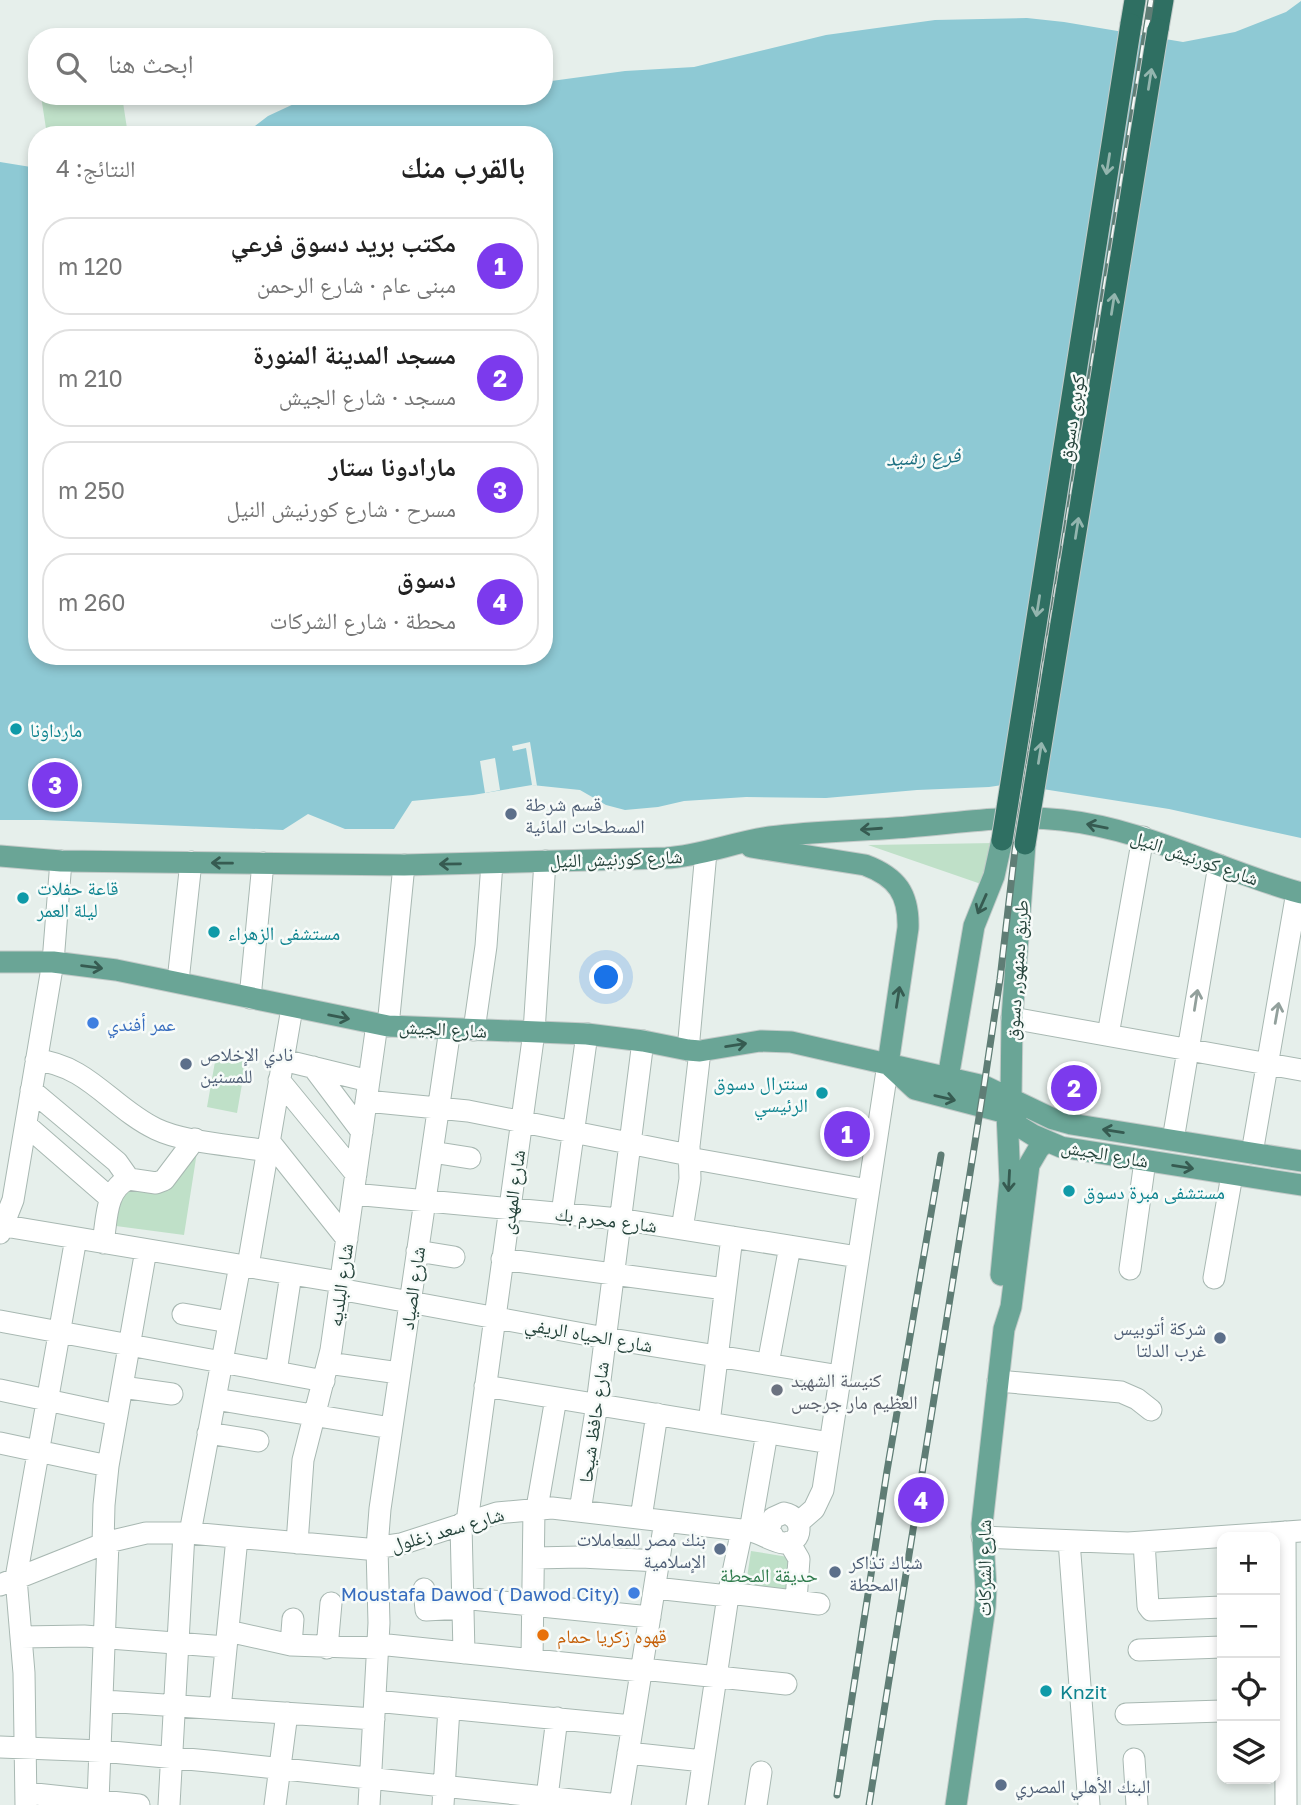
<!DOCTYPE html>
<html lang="ar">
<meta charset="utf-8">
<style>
body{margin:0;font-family:"Golos Text","Noto Naskh Arabic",sans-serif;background:#f2f2f2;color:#222;direction:rtl}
.controls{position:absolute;right:21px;bottom:21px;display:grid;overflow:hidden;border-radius:14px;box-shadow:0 4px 10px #0003}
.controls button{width:63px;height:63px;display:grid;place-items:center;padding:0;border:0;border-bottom:2px solid #e0e0e0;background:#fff;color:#222;font:35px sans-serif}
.you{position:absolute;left:607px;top:978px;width:24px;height:24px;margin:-18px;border:5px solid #fff;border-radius:50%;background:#1a73e8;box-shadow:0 0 0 10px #1a73e833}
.badge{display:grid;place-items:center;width:46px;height:46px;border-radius:50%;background:#7c3aed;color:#fff;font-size:23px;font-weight:700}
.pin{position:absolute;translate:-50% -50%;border:4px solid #fff;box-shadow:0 2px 7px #0006}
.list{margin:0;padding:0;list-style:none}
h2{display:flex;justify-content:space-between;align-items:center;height:91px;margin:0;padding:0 28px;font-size:30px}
h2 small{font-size:23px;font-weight:400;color:#767676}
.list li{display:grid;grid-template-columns:46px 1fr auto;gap:21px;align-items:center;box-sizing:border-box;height:98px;margin:0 14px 14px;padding:0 14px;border:2px solid #e0e0e0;border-radius:28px}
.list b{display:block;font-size:26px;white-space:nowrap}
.list p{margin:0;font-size:23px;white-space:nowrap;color:#767676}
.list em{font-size:23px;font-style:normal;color:#767676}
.icon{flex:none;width:38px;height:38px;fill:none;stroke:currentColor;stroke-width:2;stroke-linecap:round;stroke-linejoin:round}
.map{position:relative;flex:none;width:1301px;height:1805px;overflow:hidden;direction:ltr}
.search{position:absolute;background:#fff;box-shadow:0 4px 10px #0003;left:28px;top:28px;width:525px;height:77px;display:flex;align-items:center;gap:18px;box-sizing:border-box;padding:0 24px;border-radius:28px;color:#767676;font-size:26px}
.panel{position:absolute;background:#fff;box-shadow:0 4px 10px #0003;left:28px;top:126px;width:525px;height:539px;border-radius:28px;direction:rtl}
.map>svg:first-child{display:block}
</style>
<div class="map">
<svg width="1301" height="1805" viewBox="0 0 1301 1805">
<rect width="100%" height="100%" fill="#e6efeb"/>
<path fill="#bfe0c8" d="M41,96H122L128,135H47Z
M996,843L981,884L868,845Z
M216,1056L246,1061L237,1113L207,1107Z
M197,1152L184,1235L116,1226L117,1199L135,1185L168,1191Z
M751,1551L794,1558L787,1598L745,1591Z"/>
<path fill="#8ec9d4" d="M1301,1V838L1169,809L1030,787L1016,783L989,787L917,790L826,798L746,797L684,801L658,807L625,810L606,805L580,790L532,785L473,795L412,801L394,829H345L308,814L283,830L43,820H0V162L37,168V656H544V135H243L268,116L311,96H544V82L625,71L694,67L826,35L935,20L1027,18L1064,22L1183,42L1235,32L1286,12Z"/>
<path fill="#e6efeb" d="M530,742L537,786L532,785L526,748L513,751L512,746Z
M495,758L500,790L485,793L480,761Z"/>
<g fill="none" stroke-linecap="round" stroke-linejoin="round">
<g stroke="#a8b8b2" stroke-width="23">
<path id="minor" d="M178,981L191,862
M250,998L263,863
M1012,1018L1301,1070
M388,1026L404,865
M474,1030L486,946L492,863
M1108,1035L1143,837
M688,1050L706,852
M36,1060C88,1065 112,1108 156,1129C185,1143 234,1145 267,1151
M283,1060L369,1081
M313,1067L362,1132
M279,1080L356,1174
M31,1090L117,1162L129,1179
M366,1101L468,1111L689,1155
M26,1125L110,1198
M1173,1140L1219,865
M269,1141L347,1239
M432,1152L470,1158
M1252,1153L1297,892
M689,1158L868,1190
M353,1194L619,1219L858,1257
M562,1214L587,1034
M0,1225L340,1282
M682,1229L690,1179L689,1146L700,1051
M0,1233L13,1200L53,962L61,861
M103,1243C107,1220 105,1189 129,1179L156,1183L164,1180L195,1139
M417,1251L454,1257
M502,1259L725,1289
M248,1266L292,1008
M1130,1269L1145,1161
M1214,1278L1232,1175
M339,1289L605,1338L840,1376
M183,1314L229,1322
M0,1321L324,1381
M328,1363L399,1373
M768,1364L790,1246
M276,1372L291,1274
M998,1381L1121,1392L1137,1399L1151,1410
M485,1386L830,1443
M122,1387L172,1394
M0,1390L117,1415
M215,1399L391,1428
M709,1423L732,1237
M208,1433L258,1441
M0,1443L108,1466
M537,1508L556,1398
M580,1511L597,1404L643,1041
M641,1518L657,1414
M467,1522L534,1032L545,861
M798,1523L814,1509L823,1490L888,1064
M461,1524L464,1653
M750,1531L767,1433
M1285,1532L1286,1805
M190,1533L240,1265
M982,1537L1128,1543L1301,1531
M1069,1541L1089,1805
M789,1542L799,1559L796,1601
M1144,1542L1148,1606L1151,1610L1222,1607
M297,1543L303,1460L331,1350L377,1024
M103,1544L104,1505L108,1466L146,1250
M534,1558L581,1557L659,1561
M0,1585L108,1542L146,1533H190L367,1549L401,1544L497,1513L552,1508L750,1531C761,1533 773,1542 784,1543C803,1544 805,1517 784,1513L773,1518L769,1529L775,1540
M655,1588L728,1596
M424,1589L426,1610L462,1608
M729,1593L819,1604
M462,1598L650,1617
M228,1631L291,1645L378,1648
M21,1637L84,1636L226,1647
M378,1644L641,1671
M291,1645L293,1619
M327,1648L331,1603
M1139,1650L1222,1647
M532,1660L534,1508
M642,1669L786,1684
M104,1701L374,1719
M375,1701L632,1726
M220,1709L237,1538
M1126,1714L1222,1711
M0,1747L101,1751L219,1762L619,1805
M628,1753L703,1761
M1134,1759L1137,1805
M26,1793L139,1805
M547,1797L557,1718
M98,1801L108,1542
M26,1805L24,1673L16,1578L76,1238
M169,1805L184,1533
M275,1805L287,1713
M369,1805L379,1623L377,1548L380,1509L450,1029
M443,1805L449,1708
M620,1805L665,1521
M697,1805L728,1596L742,1530
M756,1805L761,1772"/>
</g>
<g stroke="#c2cac8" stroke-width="23">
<path id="major" d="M751,847L865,865C897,877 909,894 908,928L888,1064
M0,856L61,861L404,865L666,858C701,856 734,842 770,837C816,831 862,831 908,827C960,823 1010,814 1062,820C1146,829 1221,871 1301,893
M0,962H53L116,970L388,1026L587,1034L643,1041L688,1050L700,1051L760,1041L791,1042L984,1086L1053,1119L1071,1124L1301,1161
M888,1064L915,1089L1007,1113L1020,1127L1033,1135L1061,1147L1301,1185
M948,1078L974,926L994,876L1002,840
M1011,1097L1012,1018L1025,844
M1001,1275L1010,1181L1007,1113
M956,1805L985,1607L986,1588L982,1524L1004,1329L1011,1307L1029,1165L1039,1148L1046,1142"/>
</g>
<g stroke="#c2cac8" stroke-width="23">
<path id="highway" d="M1131,24L1135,0
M1158,29L1163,0"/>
</g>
<use href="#minor" stroke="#fff" stroke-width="21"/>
<use href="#major" stroke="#6aa596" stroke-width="21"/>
<use href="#highway" stroke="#2f6f62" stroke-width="21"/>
<g stroke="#5f7d75" stroke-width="7">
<path id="rail" d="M837,1795L887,1471L941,1155
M869,1805L984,1086L1000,979L1015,850L1151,0"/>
</g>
<use href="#rail" stroke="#f7fbf9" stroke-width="4.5" stroke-dasharray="13" stroke-linecap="butt"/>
<g stroke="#c2cac8" stroke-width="23" stroke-linecap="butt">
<path id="highway-bridge" d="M1002,840L1131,24
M1025,844L1158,29"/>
</g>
<use href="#highway-bridge" stroke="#2f6f62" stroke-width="21"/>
</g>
<defs><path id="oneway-shaft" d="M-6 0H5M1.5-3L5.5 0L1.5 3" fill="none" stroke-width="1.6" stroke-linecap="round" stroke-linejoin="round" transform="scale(1.75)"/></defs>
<g stroke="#93b5ae">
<use href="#oneway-shaft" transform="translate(1150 79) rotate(-81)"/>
<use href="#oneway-shaft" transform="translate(1108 164) rotate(99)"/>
<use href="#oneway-shaft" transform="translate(1113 304) rotate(-81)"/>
<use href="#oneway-shaft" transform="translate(1077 528) rotate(-81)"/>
<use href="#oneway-shaft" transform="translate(1038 606) rotate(99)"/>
<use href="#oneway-shaft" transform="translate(1040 753) rotate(-81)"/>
</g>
<g stroke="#365b51">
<use href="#oneway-shaft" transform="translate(1097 826) rotate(-169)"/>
<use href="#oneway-shaft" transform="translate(871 829) rotate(176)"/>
<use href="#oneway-shaft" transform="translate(222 863) rotate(-179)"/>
<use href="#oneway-shaft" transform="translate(450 864) rotate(179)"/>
<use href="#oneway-shaft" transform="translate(982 904) rotate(114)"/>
<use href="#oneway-shaft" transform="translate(92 967) rotate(7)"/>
<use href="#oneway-shaft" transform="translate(898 997) rotate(-81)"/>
<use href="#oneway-shaft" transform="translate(339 1017) rotate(11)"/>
<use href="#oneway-shaft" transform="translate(736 1045) rotate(-9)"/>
<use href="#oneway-shaft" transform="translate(945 1098) rotate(13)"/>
<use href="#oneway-shaft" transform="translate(1113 1131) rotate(-171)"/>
<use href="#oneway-shaft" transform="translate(1183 1167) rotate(9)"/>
<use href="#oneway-shaft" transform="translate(1009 1181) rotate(93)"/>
</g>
<g stroke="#92a09c">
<use href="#oneway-shaft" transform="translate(1196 1000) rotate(-81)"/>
<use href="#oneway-shaft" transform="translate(1277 1013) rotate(-80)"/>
</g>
<g fill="#0f9aa8" stroke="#f7fbf9" stroke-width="2.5">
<circle cx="16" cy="729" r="7"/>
<circle cx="23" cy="898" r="7"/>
<circle cx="214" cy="932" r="7"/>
<circle cx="822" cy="1093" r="7"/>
<circle cx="1069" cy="1191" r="7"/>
<circle cx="1046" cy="1691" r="7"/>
</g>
<g fill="#5c6f8a" stroke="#f7fbf9" stroke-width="2.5">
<circle cx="511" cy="814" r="7"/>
<circle cx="186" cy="1064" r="7"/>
<circle cx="1220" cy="1338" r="7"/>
<circle cx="720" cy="1549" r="7"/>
<circle cx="835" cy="1572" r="7"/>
<circle cx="1001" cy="1785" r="7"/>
</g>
<g fill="#3f7fe0" stroke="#f7fbf9" stroke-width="2.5">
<circle cx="93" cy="1023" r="7"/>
<circle cx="634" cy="1593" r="7"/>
</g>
<circle fill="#6b7280" stroke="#f7fbf9" stroke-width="2.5" cx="777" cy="1390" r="7"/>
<circle fill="#e8710a" stroke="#f7fbf9" stroke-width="2.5" cx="543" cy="1635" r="7"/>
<g text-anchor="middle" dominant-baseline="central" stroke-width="5" stroke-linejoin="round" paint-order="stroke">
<g font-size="19" fill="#24423a" stroke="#f7fbf9">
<text transform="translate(1071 418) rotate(-81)">كوبرى دسوق</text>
<text transform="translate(1195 857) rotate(19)">شارع كورنيش النيل</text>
<text transform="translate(616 858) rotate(-2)">شارع كورنيش النيل</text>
<text transform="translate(1016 970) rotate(-86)">طريق دمنهور, دسوق</text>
<text transform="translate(443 1028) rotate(3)">شارع الجيش</text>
<text transform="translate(1105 1153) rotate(10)">شارع الجيش</text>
<text transform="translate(512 1192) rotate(-82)">شارع المهدى</text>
<text transform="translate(606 1219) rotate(7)">شارع محرم بك</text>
<text transform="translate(340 1285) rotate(-82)">شارع البلديه</text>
<text transform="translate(412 1288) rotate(-82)">شارع الصياد</text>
<text transform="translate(589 1334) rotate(10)">شارع الحياه الريفي</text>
<text transform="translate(593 1422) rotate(-82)">شارع حافظ شيحا</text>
<text transform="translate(447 1529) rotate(-16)">شارع سعد زغلول</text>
<text transform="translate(983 1568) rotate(-90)">شارع الشركات</text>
</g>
<g font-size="19" fill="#0d838f" stroke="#f7fbf9" text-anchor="start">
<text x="30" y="729">مارداونا</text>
<text x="37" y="887">قاعة حفلات<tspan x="37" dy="22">ليلة العمر</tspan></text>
<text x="228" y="932">مستشفى الزهراء</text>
<text x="808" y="1082" text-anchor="end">سنترال دسوق<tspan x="808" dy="22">الرئيسي</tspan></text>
<text x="1083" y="1191">مستشفى مبرة دسوق</text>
<text x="1060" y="1691">Knzit</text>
</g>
<g font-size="19" fill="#4e5e75" stroke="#f7fbf9" text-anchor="start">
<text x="525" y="803">قسم شرطة<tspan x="525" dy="22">المسطحات المائية</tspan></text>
<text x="200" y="1053">نادي الإخلاص<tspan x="200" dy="22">للمسنين</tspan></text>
<text x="1206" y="1327" text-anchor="end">شركة أتوبيس<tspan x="1206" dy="22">غرب الدلتا</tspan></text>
<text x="706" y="1538" text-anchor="end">بنك مصر للمعاملات<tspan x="706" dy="22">الإسلامية</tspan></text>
<text x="849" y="1561">شباك تذاكر<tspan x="849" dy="22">المحطة</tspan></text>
<text x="1015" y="1785">البنك الأهلي المصري</text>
</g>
<g font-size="19" fill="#366cbe" stroke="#f7fbf9" text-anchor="start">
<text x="107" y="1023">عمر أفندي</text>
<text x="620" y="1593" text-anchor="end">Moustafa Dawod ( Dawod City)</text>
</g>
<g font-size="19" fill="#5b616d" stroke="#f7fbf9" text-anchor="start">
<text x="791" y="1379">كنيسة الشهيد<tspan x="791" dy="22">العظيم مار جرجس</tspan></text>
</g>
<g font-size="19" fill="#2d7a4b" stroke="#f7fbf9">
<text x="769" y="1574">حديقة المحطة</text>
</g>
<g font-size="19" fill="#c56008" stroke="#f7fbf9" text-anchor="start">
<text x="557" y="1635">قهوه زكريا حمام</text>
</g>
<g font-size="21" font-style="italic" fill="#1c6f80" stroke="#f7fbf9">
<text transform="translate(923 456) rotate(-3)">فرع رشيد</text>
</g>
</g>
</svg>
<div class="controls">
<button>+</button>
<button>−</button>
<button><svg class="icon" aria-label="locate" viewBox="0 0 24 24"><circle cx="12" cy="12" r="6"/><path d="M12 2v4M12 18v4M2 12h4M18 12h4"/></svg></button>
<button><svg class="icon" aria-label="layers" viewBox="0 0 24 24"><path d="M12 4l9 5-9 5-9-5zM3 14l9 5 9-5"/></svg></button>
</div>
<div class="you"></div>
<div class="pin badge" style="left:847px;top:1134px">1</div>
<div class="pin badge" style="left:1074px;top:1088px">2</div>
<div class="pin badge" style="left:55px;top:785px">3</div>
<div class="pin badge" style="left:921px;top:1500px">4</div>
<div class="search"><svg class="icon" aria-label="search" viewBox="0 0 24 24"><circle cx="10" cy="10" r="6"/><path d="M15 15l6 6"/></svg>ابحث هنا</div>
<section class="panel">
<h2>بالقرب منك<small>النتائج: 4</small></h2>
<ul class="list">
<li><span class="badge">1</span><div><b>مكتب بريد دسوق فرعي</b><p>مبنى عام · شارع الرحمن</p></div><em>120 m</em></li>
<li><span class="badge">2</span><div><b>مسجد المدينة المنورة</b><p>مسجد · شارع الجيش</p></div><em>210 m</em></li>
<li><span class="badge">3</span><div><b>مارادونا ستار</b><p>مسرح · شارع كورنيش النيل</p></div><em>250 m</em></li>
<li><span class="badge">4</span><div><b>دسوق</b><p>محطة · شارع الشركات</p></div><em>260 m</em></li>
</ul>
</section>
</div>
